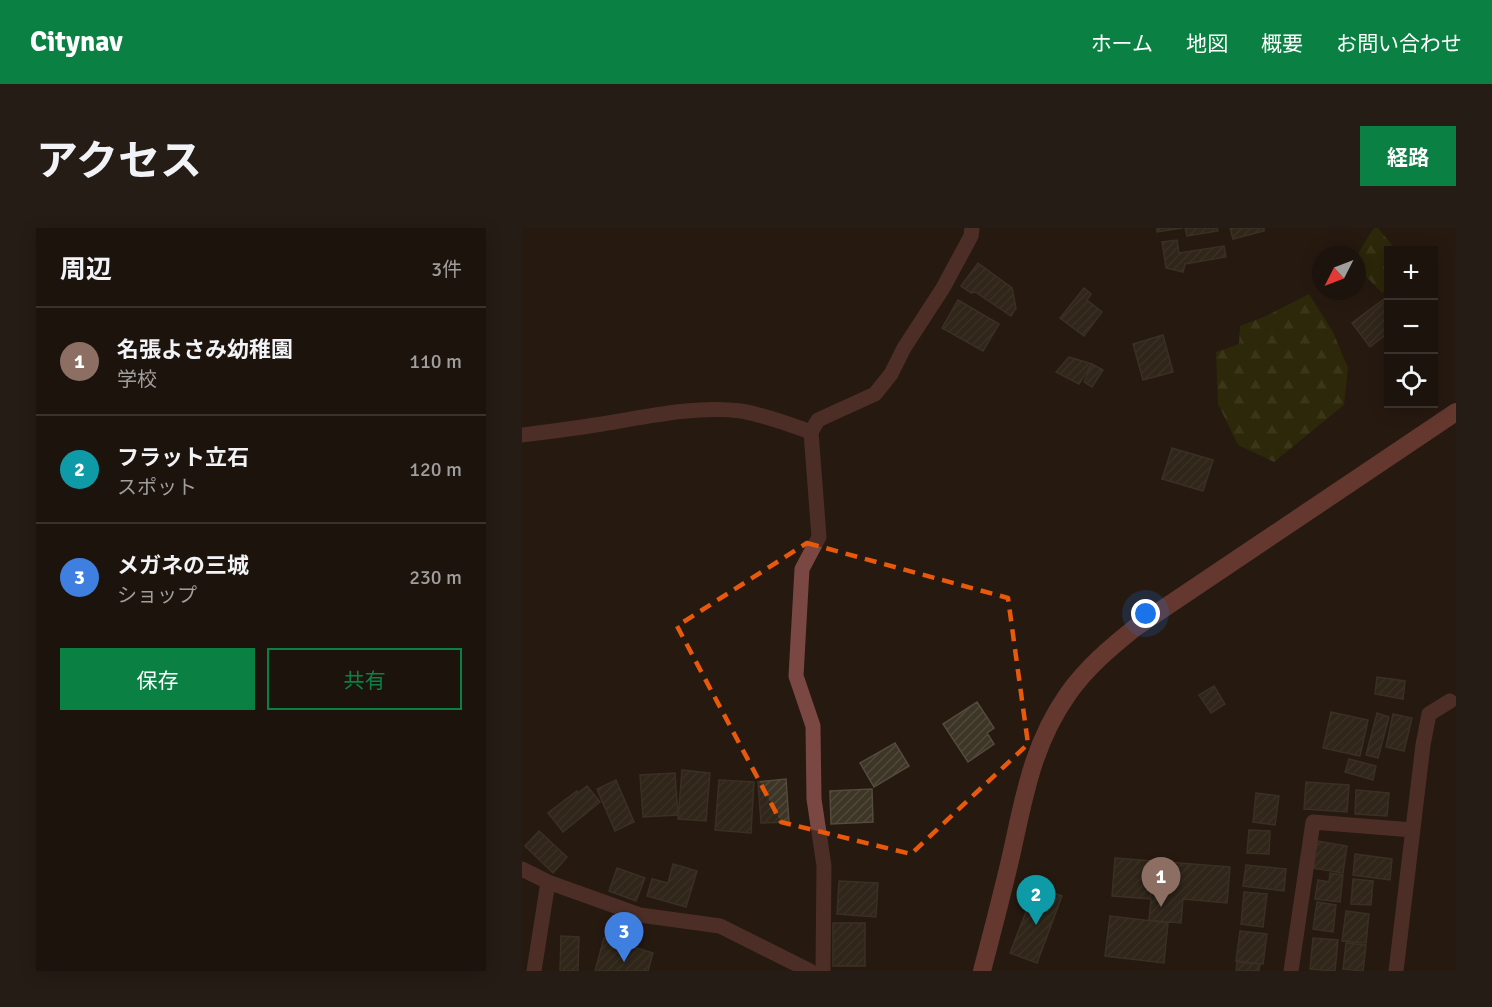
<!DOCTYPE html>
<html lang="ja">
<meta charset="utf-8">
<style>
body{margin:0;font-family:Signika,"Noto Sans JP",sans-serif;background:#251c15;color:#f1f3f6}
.controls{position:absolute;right:18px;top:18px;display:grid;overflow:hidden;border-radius:0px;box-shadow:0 3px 15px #0003}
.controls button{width:54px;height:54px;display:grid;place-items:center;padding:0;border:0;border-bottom:2px solid #3a322d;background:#1c130c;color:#f1f3f6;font:30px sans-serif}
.compass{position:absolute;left:790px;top:18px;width:54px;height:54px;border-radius:50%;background:#1c130c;box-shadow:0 3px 15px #0003;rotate:228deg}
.you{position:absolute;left:624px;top:386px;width:21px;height:21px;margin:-15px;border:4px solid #fff;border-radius:50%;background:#1a73e8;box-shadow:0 0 0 9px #1a73e833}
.badge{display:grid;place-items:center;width:39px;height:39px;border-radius:50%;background:#0b8043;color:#fff;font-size:20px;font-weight:700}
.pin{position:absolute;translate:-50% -50px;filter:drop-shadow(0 2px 3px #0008)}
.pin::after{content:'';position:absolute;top:32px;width:21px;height:18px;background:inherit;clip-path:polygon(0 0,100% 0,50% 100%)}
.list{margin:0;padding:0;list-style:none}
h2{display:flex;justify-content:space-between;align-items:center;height:78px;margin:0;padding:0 24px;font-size:26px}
h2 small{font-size:20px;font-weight:400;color:#a09e9d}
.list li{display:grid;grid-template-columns:39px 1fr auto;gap:18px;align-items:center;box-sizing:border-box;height:108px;padding:0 24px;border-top:2px solid #3a322d}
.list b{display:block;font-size:22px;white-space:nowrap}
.list p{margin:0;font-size:20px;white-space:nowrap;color:#a09e9d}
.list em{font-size:20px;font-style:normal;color:#a09e9d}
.actions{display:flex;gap:12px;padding:18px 24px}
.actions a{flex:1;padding:14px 0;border:2px solid #0b8043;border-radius:0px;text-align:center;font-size:21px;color:#0b8043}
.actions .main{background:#0b8043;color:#fff}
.icon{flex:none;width:33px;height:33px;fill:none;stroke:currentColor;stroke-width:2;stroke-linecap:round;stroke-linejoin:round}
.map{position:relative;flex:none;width:934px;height:743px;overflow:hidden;border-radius:0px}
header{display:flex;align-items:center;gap:36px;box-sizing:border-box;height:84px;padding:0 30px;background:#0b8043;color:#fff}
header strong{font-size:28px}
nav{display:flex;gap:33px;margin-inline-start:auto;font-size:21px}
.intro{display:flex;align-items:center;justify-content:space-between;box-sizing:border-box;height:144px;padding:0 36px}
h1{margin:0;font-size:42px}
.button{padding:15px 27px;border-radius:0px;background:#0b8043;color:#fff;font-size:21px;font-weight:700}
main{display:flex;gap:36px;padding:0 36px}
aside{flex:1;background:#1c130c;border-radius:0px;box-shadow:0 3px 15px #0003}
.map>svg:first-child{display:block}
</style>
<header>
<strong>Citynav</strong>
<nav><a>ホーム</a><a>地図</a><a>概要</a><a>お問い合わせ</a></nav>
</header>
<div class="intro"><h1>アクセス</h1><a class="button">経路</a></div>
<main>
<aside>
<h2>周辺<small>3件</small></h2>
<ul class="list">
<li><span class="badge" style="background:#8d6e63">1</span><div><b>名張よさみ幼稚園</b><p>学校</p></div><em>110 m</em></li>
<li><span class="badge" style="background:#0f9aa8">2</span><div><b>フラット立石</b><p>スポット</p></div><em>120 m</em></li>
<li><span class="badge" style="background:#3f7fe0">3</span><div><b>メガネの三城</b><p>ショップ</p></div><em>230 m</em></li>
</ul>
<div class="actions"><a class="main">保存</a><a>共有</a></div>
</aside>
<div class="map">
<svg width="934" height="743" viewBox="0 0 934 743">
<defs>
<pattern id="forest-firs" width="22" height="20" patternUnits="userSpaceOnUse" patternTransform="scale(1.5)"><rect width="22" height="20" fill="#373b00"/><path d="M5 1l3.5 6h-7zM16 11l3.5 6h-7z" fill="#555825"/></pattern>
<pattern id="building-hatch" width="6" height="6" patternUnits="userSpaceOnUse" patternTransform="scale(1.5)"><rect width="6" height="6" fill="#3d3526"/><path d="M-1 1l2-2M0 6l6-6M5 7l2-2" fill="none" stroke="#50493b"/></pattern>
</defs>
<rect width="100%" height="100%" fill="#261910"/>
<path fill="url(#forest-firs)" d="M852,0H856L871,18L878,22H866V61L860,65C830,33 827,38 852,0Z
M787,66L811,104L826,140L822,177L752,234L716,217L696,176L694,124L717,116L718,98L744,88Z"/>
<path fill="url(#building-hatch)" stroke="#534b3b" stroke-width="1.5" d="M635,0H661L635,4Z
M663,0H695L696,3L665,8Z
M708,0H742V3L711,11Z
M655,12L657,25L702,18L704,29L663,36L661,44L644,40L640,14Z
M456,35L490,60L494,80L489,88L453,64L449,65L439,58Z
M562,60L569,66L565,72L580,84L562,108L538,90Z
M866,68V105L848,119L830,95Z
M436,72L477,96L461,123L420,100Z
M641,107L651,144L621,152L611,116Z
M547,129L570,136L557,156L534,144Z
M570,136L581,142L570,159L562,154Z
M650,220L691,232L681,263L640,251Z
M855,449L883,453L881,471L853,466Z
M692,458L703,476L689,485L677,467Z
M455,474L472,500L465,505L472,516L446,534L421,496Z
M809,484L846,492L838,528L801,520Z
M855,485L867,489L856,530L844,527Z
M871,486L890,490L882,523L864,519Z
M373,515L387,538L352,559L338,535Z
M827,531L854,538L851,552L823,544Z
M160,542L188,545L184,593L156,591Z
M153,545L156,587L121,589L118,547Z
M264,551L267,594L239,595L236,554Z
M94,552L112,594L93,603L75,561Z
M197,552L232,554L229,605L193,602Z
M784,554L827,557L825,584L782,581Z
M65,558L78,574L41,604L26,585L55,563L56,565Z
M350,561L351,594L309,596L308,563Z
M834,562L867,565L865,588L833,586Z
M734,565L757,568L753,597L731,594Z
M727,602L748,603L747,626L725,625Z
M17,603L45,629L31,645L3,618Z
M795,613L825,618L821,645L790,640Z
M833,626L870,631L868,652L831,647Z
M593,630L708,639L705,675L661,671L659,695L627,692L629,671L590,668Z
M151,636L175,643L164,679L125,668L130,651L146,655Z
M724,637L764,641L762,663L721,658Z
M95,640L123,650L114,673L87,663Z
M808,645L821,647L818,674L793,671L796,652L807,654Z
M831,651L851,653L849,677L829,676Z
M317,653L356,655L354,689L315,686Z
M514,658L540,668L515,735L488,725Z
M722,664L745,666L741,699L719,696Z
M795,674L814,677L811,704L791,701Z
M824,683L847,686L844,715L820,713Z
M588,688L646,695L642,735L583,728Z
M311,695H343V738H311Z
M718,703L745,706L741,736L714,733Z
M39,708L57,709L56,743H38Z
M82,710L131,725L126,743H73Z
M791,710L816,712L813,743L788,741Z
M824,715L844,717L841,743L821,741Z
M715,734L738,736L737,743H714Z"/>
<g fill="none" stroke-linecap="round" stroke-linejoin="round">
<path stroke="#7b4742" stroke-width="15" d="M0,207C24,204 49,201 73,197C119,190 172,177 219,183C243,187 266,196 289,204
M0,641L26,654L118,687L198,698L288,743
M12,743L26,654
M301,743L302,638L292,571L291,498L274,448L280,341L297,309L289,204L296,192L353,166L369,146L382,120L421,60L449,8L450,0
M769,743L791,594L891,602
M874,743L901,517L907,486L928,473"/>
<path stroke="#b05d56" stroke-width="18" d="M460,743C470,705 480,667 489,628C502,570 510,517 546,466C564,440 589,419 614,399L934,184"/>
</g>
<path d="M0 0H934V743H0ZM285,315L486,370L506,516L389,626L259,594L155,398Z" fill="#261910" fill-opacity=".55" fill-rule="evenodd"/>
<path fill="none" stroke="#e8590c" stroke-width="4.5" stroke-dasharray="12 8" stroke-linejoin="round" d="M285,315L486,370L506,516L389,626L259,594L155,398Z"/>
</svg>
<div class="controls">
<button>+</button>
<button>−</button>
<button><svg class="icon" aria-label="locate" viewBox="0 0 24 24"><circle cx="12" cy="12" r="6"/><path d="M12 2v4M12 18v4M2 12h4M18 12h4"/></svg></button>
</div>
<svg class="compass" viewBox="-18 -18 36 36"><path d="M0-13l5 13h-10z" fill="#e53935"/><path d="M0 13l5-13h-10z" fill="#a09e9d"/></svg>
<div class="you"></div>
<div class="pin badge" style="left:639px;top:679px;background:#8d6e63">1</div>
<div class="pin badge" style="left:514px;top:697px;background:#0f9aa8">2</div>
<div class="pin badge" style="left:102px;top:734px;background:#3f7fe0">3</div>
</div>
</main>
